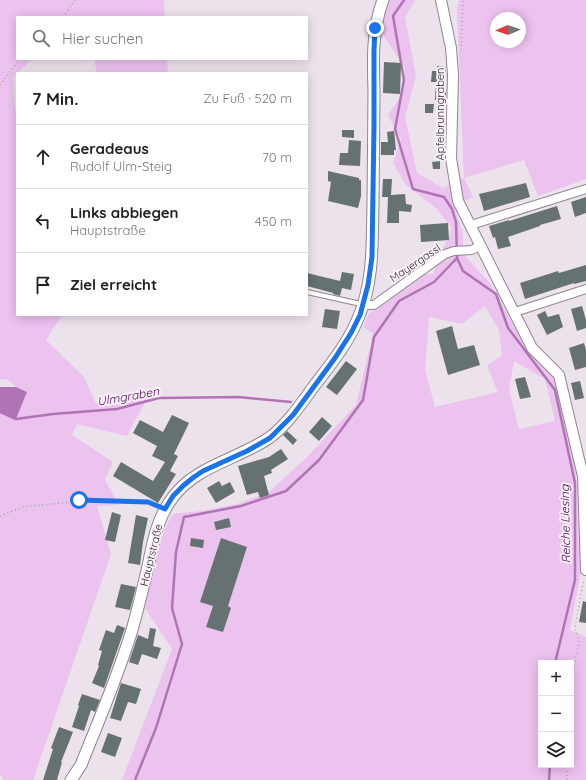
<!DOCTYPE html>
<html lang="de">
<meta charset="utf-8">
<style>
body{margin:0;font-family:Quicksand,sans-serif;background:#f2f2f2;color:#222}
.controls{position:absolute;right:12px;bottom:12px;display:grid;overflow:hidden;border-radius:0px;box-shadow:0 2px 10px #0003}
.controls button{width:36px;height:36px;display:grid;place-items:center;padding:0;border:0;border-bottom:1px solid #e0e0e0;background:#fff;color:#222;font:20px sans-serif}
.compass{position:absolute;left:490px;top:12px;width:36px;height:36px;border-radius:50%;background:#fff;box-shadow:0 2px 10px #0003;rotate:268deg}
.stop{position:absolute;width:12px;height:12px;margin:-9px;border:3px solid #1a73e8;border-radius:50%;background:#fff}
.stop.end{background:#1a73e8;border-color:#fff;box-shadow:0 1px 4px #0008}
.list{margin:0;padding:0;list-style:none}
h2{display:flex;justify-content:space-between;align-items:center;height:52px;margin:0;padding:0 16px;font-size:17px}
h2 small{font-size:13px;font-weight:400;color:#767676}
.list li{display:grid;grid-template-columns:26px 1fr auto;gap:12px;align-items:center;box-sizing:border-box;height:64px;padding:0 16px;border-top:1px solid #e0e0e0}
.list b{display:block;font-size:15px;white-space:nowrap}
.list p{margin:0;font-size:13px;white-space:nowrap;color:#767676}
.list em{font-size:13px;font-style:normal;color:#767676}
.icon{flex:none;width:22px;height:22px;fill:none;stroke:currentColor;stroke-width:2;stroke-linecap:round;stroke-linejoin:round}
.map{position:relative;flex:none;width:586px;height:780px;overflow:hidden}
.search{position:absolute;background:#fff;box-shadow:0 2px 10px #0003;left:16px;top:16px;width:292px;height:44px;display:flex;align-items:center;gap:10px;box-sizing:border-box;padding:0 14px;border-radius:0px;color:#767676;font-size:15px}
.panel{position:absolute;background:#fff;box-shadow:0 2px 10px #0003;left:16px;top:72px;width:292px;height:244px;border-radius:0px}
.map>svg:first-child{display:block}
</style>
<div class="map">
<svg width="586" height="780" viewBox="0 0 586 780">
<rect width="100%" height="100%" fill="#ece2ec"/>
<path fill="#ecc2ef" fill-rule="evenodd" d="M0,0H164L165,17H17V59H32L13,77L15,109L17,117V315H62L46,340L84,377L95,402L148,396L127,436L77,424L72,435L113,462L105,480L119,505L97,506L111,554L33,780H4L0,774V412L16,419L27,392L16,387L7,379L0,380Z
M389,0H415L405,17L416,76L405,117L417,173L443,188L464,178L457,8L459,0H586V179L538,196L524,160L464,178L473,197L454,205L463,236V254L490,283L522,341L556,377L575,457L579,545L586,548V572L581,571L570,630L586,637V780H122L172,649L145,608L159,543L172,514L201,511L237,504L269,492L308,456L356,405L373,334L363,326L369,314L423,274H433L452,228L436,208L406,185L393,163L401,139L388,115L404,91L405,68L381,32L384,9ZM496,18H520V42H496ZM485,306L499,330L502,355L487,366L498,392L435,407L425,370L429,317L462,324ZM514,361L545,379L555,421L519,429L509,390ZM541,663H571V765H541Z
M94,59H167L168,73H97Z"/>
<path fill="#b074b5" d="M0,387H16L27,392L16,419L0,412Z"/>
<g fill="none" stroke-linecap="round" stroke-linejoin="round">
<path stroke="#b074b5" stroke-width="2.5" d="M404,0L393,16L404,80L395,129L413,189L444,197L452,209L456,222L457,258L463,271L496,294L508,328L555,390L575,483V580L555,663
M0,412L16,419L53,414L117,409L159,398L239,397L291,402
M135,780L156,728L182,644L172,608L176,552L184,517L241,506L286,491L319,460L363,400L374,337L399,301L434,282L457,258
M549,780L550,765"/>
</g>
<path fill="#657271" d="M384,62L401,63L400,94L383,93Z
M437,66L446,67L444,91H446V100H435L436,82H431L432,71H437Z
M425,104H434L433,113H425Z
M342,130H354V138L342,137Z
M394,131L396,150H394V155H381V142H388L387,132Z
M349,140L361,141L360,166L339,165L340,153H348Z
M440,161V169H433L432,162Z
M328,171L359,178V180H361V196L358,208L328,201L331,182L328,181Z
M383,179H392L391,195L405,194L406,204L412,205L411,212L399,211V223H387L388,197H382Z
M526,183L530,197L484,211L479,194Z
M586,197V213L575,217L571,202Z
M557,206L561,219L540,225V226L508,237L511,246L498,249L495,237L493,238L489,226L509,220V221Z
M448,223L449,240L421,242L420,225Z
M586,265V281L574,284V283L525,299L520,283L558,271L559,273Z
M342,272L354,274L351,290L342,288L340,296L333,294V293L307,286V273L340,281Z
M582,306L586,320V328L577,331L571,309Z
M325,309L340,311L337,329L322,327Z
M545,311L548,317L559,314L563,327L547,335L537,315Z
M452,326L458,349L474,345L480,365L448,375L436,331Z
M584,343L586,350V367L575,370L569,348Z
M346,361L357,369L337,395L326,387Z
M525,377L531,397L520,399L515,379Z
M580,381L584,398L575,400L571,383Z
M172,415L189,423L174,454L178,456L170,471L176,474L158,503L113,476L121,462L153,481L165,462L152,456L157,446L133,433L140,420L163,432Z
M322,417L332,426L319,441L309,432Z
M287,431L297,440L293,445L283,435Z
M281,449L288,459L271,470L272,473L264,476L269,495L260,498L258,492L247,495L238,466L269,457Z
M219,481L222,486L230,482L235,492L216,503L207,488Z
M112,512L121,515L115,542L105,540Z
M136,515L148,518L143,542L140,565L128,563Z
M229,518L231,527L216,530L214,522Z
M191,538L204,540L203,548L190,546Z
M221,538L247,547L228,606L231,608L223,632L206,627L213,606L200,602Z
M121,584L136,587L130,610L115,607Z
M583,601L586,602V623L579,622Z
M117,625L125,628L104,688L92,683L99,666L98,665L102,651L99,650L106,630L114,633Z
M150,628L156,629L153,646L161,648L157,659L142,654L138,665L129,662L138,635L148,639Z
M121,683L141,689L136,704L128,702L121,721L110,718Z
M82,694L100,700L95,712L91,710L84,731L72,727L79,706L78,705Z
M59,727L73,732L61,762H62L57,780H43L53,749L51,748Z
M108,733L122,738L115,757L101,752Z"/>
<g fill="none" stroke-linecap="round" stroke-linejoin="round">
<g stroke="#8f868f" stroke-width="6">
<path id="service" d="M307,292L361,304"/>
</g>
<g stroke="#8f868f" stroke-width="10">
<path id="minor" d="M471,225L586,189
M363,305H374L445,254L454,251L472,250L481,245
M515,312L586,289"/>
</g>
<g stroke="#8f868f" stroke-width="12">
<path id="tertiary" d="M441,0L451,48L453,75L451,158L458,201L532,348L559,375L583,476L586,570"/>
</g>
<g stroke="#8f868f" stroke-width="13">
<path id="secondary" d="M71,780L81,765C99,720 118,676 132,630C138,609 143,588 148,566C153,542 157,518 173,497C196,466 238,459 269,438C287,425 301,404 314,386C331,364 349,342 359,316C374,281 372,241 373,204C373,166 374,129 374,91C373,60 372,29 383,0"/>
</g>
<path stroke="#aaa3aa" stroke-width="1.5" stroke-dasharray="1 3" stroke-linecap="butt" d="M63,17L75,0
M461,50L463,0
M0,85L20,59
M0,516L23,507L79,501L148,502L156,505
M571,677L579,642L575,627L584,579
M567,780V765"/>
<use href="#service" stroke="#fff" stroke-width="4"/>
<use href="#minor" stroke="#fff" stroke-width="8"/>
<use href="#tertiary" stroke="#fff" stroke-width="10"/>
<use href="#secondary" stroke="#fff" stroke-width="11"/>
</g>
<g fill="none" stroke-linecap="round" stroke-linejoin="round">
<path stroke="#1a73e8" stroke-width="5" d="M79,500L148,502L165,509L173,496L184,485L194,477L203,471L247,451L270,438L293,415L335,358L351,333L360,315L368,285L372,257L374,126V50L375,28"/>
</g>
<g text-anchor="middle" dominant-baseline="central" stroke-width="4" stroke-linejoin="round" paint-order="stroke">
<g font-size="11" fill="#2f2c2f" stroke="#f9f0fa">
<text transform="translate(440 114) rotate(-90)">Apfelbrunngraben</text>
<text transform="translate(415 263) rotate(-34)">Mayergassl</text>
<text transform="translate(151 555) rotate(-76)">Hauptstraße</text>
</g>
<g font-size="12" font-style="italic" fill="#510159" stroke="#f9f0fa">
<text transform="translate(128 396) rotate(-10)">Ulmgraben</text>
<text transform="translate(565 524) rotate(-91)">Reiche Liesing</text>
</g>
</g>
</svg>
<div class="controls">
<button>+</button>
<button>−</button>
<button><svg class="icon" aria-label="layers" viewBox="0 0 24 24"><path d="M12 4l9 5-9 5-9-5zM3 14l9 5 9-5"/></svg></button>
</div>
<svg class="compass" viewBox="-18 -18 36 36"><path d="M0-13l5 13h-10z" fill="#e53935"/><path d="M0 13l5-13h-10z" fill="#767676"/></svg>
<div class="stop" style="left:79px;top:500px"></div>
<div class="stop end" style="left:375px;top:28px"></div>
<div class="search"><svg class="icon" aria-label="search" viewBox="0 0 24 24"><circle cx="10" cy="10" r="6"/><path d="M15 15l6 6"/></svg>Hier suchen</div>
<section class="panel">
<h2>7 Min.<small>Zu Fuß · 520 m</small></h2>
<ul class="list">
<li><svg class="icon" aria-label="ahead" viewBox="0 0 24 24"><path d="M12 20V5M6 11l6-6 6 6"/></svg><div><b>Geradeaus</b><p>Rudolf Ulm-Steig</p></div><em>70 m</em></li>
<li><svg class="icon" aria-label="left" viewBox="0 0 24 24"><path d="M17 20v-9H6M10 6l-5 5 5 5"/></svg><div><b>Links abbiegen</b><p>Hauptstraße</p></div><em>450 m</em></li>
<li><svg class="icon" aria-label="arrive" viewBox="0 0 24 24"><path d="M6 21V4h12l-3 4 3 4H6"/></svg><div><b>Ziel erreicht</b></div></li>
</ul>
</section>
</div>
